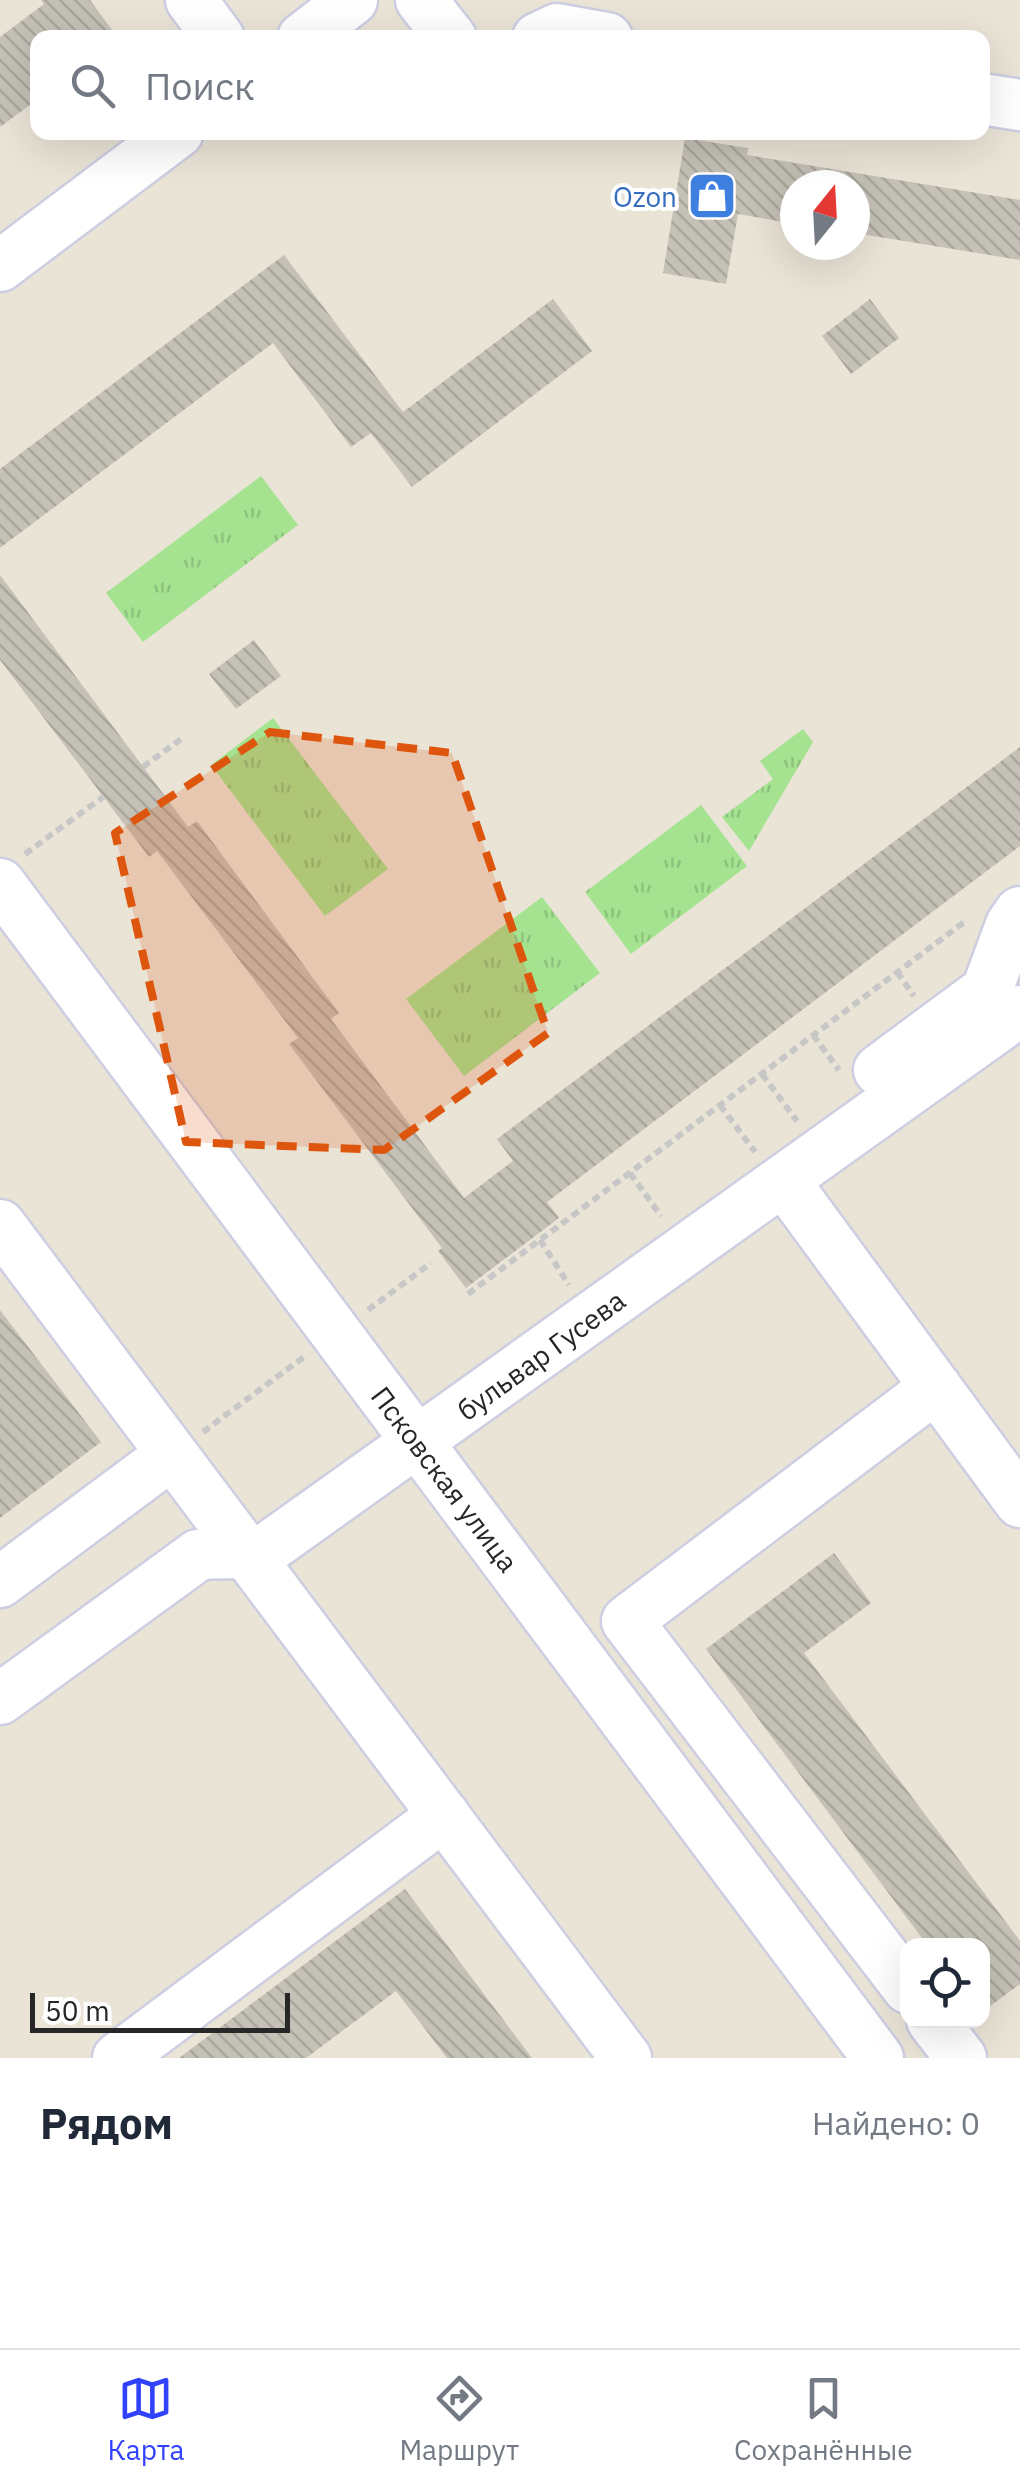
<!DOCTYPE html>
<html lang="ru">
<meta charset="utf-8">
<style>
body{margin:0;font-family:"IBM Plex Sans",sans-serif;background:#f2f2f3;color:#1f2937}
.controls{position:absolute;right:30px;bottom:30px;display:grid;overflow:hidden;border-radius:20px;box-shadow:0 10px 40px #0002}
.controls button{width:90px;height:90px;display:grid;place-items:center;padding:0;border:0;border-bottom:2px solid #e0e1e3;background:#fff;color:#1f2937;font:50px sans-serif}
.compass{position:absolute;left:780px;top:170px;width:90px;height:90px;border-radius:50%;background:#fff;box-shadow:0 10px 40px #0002;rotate:18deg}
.scale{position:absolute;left:30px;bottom:25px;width:260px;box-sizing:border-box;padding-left:10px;border:5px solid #272727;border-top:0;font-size:28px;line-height:35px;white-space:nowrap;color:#272727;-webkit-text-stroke:8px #fff;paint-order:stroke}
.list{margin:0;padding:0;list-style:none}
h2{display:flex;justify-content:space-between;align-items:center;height:130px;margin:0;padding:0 40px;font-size:42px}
h2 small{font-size:32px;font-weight:400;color:#747a83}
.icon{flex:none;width:55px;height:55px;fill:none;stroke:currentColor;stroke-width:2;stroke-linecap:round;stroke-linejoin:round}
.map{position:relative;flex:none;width:1020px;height:2058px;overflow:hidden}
.search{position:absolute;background:#fff;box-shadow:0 10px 40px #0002;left:30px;right:30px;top:30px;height:110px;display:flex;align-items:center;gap:25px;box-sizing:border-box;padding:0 35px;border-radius:20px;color:#747a83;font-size:38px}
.sheet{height:290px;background:#fff}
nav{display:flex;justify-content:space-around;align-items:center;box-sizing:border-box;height:140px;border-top:2px solid #e0e1e3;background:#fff;font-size:28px;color:#747a83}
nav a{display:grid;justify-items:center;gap:5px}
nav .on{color:#3142fd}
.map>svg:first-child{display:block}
</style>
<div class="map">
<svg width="1020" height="2058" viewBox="0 0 1020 2058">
<defs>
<pattern id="grass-tufts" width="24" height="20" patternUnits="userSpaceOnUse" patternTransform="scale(2.5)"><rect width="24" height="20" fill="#a5e391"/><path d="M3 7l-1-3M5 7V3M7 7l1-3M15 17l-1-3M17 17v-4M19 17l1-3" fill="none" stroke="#8ec37d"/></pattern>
<pattern id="building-back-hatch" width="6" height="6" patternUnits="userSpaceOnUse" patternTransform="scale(2.5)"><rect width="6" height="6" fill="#c5c1b7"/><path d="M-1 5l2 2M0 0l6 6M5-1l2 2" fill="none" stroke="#a9a69d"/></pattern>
</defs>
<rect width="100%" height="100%" fill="#eae4d7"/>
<path fill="url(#grass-tufts)" d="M261,476L298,525L143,642L106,593Z
M273,718L388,869L325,916L211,765Z
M803,729L813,742L749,851L722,817L773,779L760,761Z
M701,805L747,866L631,954L585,892Z
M542,897L600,973L464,1076L406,999Z"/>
<path fill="url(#building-back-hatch)" d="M41,0H90L118,38H38V99L0,127V37L44,4Z
M685,138L748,148L747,155L1020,200V260L855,233V185H795V224L738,214L726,284L663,273Z
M284,255L403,412L553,299L592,351L412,487L371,433L351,447L273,343L0,548V469Z
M870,299L899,338L851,374L822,336Z
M0,575L188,827L197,821L339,1013L331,1019L464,1198L513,1161L497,1139L1020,747V846L547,1202L559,1218L466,1288L438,1251L442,1248L289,1044L298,1038L157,851L149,857L0,660Z
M254,640L281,676L236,709L209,674Z
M0,1310L101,1442L0,1518Z
M834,1553L871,1603L804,1653L1020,1941V1984L982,2012V1946H928L706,1649Z
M405,1889L532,2058H447L396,1991L306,2058H179Z"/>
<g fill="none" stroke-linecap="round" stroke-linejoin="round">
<g stroke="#cdcee1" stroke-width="55">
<path id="minor" d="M191,0L219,38
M421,0L451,38
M303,38L352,0
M538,38L557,29L607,38
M982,99L1020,105
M0,266L178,132
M0,884L878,2058
M879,1070L987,990L1011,925L1020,912
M784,1181L1020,1502
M0,1225L626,2058
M0,1582L172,1454
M0,1699L198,1555C221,1551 243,1556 265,1550L1020,1011
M908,1988L627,1621L936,1387
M932,2020L961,2058
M118,2058L444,1815"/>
</g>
<path stroke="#c7c7c7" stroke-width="6" stroke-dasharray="8 5" stroke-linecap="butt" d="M143,767L181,739
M25,854L103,797
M897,972L914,996
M813,1035L839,1070
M762,1074L797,1121
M720,1105L755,1152
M630,1173L661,1216
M540,1240L569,1285
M468,1294L967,920
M368,1310L431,1263
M203,1432L305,1356"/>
<use href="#minor" stroke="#fff" stroke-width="50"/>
</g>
<path fill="#de560d" fill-opacity="0.2" stroke="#de560d" stroke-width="8" stroke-dasharray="20 12" stroke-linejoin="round" d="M270,732L452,753L548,1033L384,1150L186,1142L115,833Z"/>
<defs>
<g id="shop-square" transform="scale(2.5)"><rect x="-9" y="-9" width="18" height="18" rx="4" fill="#3f7fe0" stroke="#fff"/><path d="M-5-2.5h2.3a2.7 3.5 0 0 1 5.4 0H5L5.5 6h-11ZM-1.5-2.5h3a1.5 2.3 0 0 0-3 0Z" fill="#fff"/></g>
</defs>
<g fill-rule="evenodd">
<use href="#shop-square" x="712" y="196"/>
</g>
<g text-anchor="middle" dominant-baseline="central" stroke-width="8" stroke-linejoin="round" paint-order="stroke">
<g font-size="28" fill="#366cbe" stroke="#fff" text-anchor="end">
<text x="677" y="196">Ozon</text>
</g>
<g font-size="28" fill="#272727" stroke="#fff">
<text transform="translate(541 1355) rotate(-36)">бульвар Гусева</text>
<text transform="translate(445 1479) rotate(53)">Псковская улица</text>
</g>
</g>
</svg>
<div class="controls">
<button><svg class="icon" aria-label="locate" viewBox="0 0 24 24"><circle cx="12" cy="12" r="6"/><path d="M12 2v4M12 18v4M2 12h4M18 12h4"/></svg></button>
</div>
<svg class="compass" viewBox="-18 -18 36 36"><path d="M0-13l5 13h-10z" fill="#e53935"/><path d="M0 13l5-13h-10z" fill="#747a83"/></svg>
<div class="scale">50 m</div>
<div class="search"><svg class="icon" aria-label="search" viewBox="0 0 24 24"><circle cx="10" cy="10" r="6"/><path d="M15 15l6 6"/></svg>Поиск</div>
</div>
<section class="sheet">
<h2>Рядом<small>Найдено: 0</small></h2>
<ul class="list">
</ul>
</section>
<nav>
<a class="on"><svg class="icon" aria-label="map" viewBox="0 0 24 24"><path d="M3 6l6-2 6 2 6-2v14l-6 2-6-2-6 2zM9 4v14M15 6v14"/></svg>Карта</a>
<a><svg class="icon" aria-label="directions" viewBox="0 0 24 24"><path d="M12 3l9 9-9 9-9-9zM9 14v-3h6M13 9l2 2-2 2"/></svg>Маршрут</a>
<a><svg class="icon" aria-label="saved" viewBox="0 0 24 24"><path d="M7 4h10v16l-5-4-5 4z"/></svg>Сохранённые</a>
</nav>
